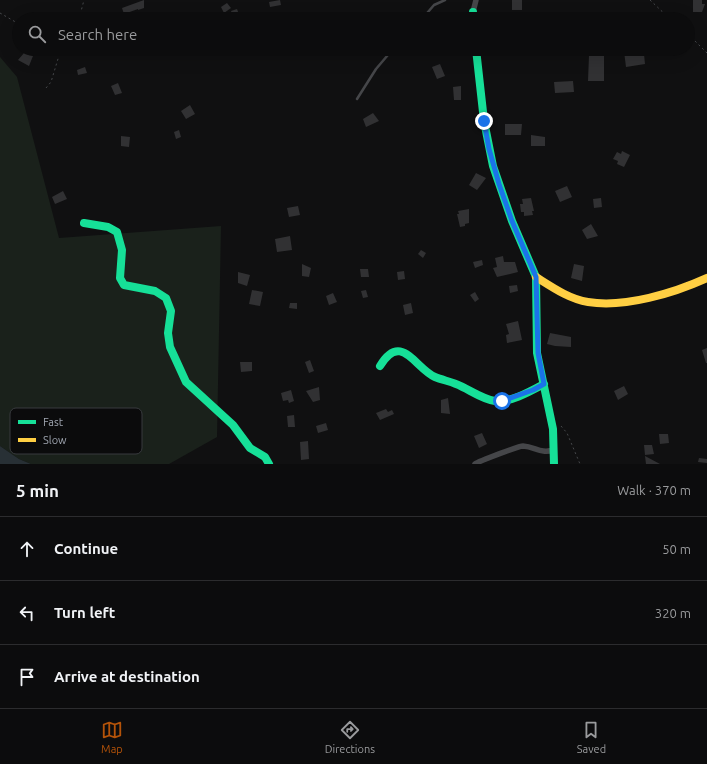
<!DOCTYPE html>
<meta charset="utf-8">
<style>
body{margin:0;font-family:Ubuntu,sans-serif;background:#1a1a1b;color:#f1f3f6}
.stop{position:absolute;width:12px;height:12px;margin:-9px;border:3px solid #1a73e8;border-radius:50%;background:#fff}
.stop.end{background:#1a73e8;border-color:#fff;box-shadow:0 1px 4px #0008}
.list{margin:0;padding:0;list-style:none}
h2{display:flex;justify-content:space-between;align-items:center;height:52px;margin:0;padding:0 16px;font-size:17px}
h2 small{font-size:13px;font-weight:400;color:#9a9b9d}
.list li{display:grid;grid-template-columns:26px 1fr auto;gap:12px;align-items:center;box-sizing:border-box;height:64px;padding:0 16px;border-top:1px solid #2c2c2e}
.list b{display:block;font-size:15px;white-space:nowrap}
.list em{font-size:13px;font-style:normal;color:#9a9b9d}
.icon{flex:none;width:22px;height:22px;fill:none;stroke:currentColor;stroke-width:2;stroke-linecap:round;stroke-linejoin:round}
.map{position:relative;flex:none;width:707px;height:464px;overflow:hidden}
.search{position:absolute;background:#0c0c0d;box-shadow:0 4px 16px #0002;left:12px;right:12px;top:12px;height:44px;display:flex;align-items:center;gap:10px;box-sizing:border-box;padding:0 14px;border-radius:22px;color:#9a9b9d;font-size:15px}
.sheet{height:244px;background:#0c0c0d}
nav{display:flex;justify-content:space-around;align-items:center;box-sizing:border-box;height:56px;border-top:1px solid #2c2c2e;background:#0c0c0d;font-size:11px;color:#9a9b9d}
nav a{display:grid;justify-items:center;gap:2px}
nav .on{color:#b45309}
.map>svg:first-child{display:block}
</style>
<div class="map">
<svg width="707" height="464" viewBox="0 0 707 464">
<rect width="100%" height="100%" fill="#101011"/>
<path fill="#1a211b" d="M0,57L17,77L59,238L221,226L217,437L169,464H31L19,459L0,446Z"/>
<path fill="#283035" d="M0,446L19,459L31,464H0Z"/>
<path fill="#313133" d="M144,0V8L138,10V9L124,14L122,8Z
M280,0L281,5L270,7L269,2Z
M512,0H522V10H512Z
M693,0H702V4H705L702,12H693Z
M227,3L231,8L224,13L221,7Z
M237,9L240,17L234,19L231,11Z
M439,49H454L442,54Z
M628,50L629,56L644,54L645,64L626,67L624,51Z
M24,53L33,56L29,66L18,60Z
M589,55H604V81H588Z
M440,64L445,76L437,79L432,67Z
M85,67L87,73L78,75L77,70Z
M573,81L574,92L555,93L554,82Z
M118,83L122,93L115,95L111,86Z
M461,86V100H454L453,87Z
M190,105L195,114L186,119L181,111Z
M373,113L379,121L366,127L363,119Z
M505,124H522L521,135H505Z
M179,130L181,137L176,139L174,132Z
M531,135L545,137V146H531Z
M121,136L130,137L129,147L121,146Z
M622,151L630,155L624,167L617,164L618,161L613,159L617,152L621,154Z
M476,173L486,178L477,190L469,185Z
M567,186L572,197L560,202L555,191Z
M63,191L67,199L55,204L52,197Z
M531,198L534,211H532L533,215L524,216V212H521L520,204H523L522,199Z
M601,198L602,207L594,208L593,199Z
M298,206L300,215L289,217L287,208Z
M469,209V223L465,224V226L460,227L457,214H459L458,211Z
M591,224L598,236L587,239L582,230Z
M290,236L292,250L277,252L275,239Z
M421,250L426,253L423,258L418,254Z
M503,256L504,262H515L518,272L497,277L493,268L497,267L495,258Z
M482,260L483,265L475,268L473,262Z
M302,264L311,268L309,277L302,276Z
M574,264L584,266L582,281L571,278Z
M360,269H368L369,277H361Z
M404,271L405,279L398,280L397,272Z
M238,272L250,275L247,286L238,283Z
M517,285L518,291L510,293L509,286Z
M252,290L263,292L260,306L249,304Z
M366,290L368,297L363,298L361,291Z
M475,292L479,299L475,302L470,295Z
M333,293L337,302L329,305L326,296Z
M290,303H297V309L289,308Z
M411,303L413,313L405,315L403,305Z
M518,321L522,340L507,343L506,335L509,334L506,324Z
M550,333L571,337V347L555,346L547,344Z
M707,348V363H706L702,350Z
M310,360L314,371L309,373L305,362Z
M240,362H252V371L241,372Z
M624,386L628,394L618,400L614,391Z
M319,387L320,400L313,402L306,391Z
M291,390L294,401L289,403L288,400L283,401L281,393Z
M448,398L450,414L441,413V400Z
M386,409L388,412L392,410L394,414L380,420L376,413Z
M294,415L295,427H288L287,416Z
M326,423L328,430L318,433L316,426Z
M482,433L487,444L479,448L474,436Z
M659,434H668L669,443L660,444Z
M308,441L309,459L301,460L300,442Z
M644,445H652L654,454L645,455Z
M645,456L660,464H646Z
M699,458L707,459V463L698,462Z"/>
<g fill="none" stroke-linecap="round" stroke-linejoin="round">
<path stroke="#46484b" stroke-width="1" stroke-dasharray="2 3" stroke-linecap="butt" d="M650,0L670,19
M0,13L19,24
M79,19L84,0
M688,34L707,53
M46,88L51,82L61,49
M561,426L567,433L580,464"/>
<path stroke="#454649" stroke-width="2.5" d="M422,19L434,5L445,0
M357,99L376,69L393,49"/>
<path stroke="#454649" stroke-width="5.5" d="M473,12L476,0
M475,464C479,461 519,446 523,446C536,447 540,454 554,450"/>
<path stroke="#16e098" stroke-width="8" d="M473,12V19
M476,49L484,121L493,166L512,221L536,277L537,353L553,429L554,464
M84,223L108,227L117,232L122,250L120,278L124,285L155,291L166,298L171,311L168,333L170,347L186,382L233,425L250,448L265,457L269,464
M380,366C401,331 415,368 435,377C442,380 449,381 456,384C469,389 481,399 495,401C510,403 531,391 544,384"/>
<path stroke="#ffcf43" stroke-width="8" d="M536,277C552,287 569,299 588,302C625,308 674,293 707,278"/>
</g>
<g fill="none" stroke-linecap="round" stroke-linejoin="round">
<path stroke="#1a73e8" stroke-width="5" d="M484,121L489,149L499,184L512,221L536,277L538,353L544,384L533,390L502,401"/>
</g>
<rect x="10" y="408" width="132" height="46" rx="6" fill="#0b0b0c" stroke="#383a3e" stroke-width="1"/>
<rect x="18" y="420" width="18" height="4" fill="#16e098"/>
<rect x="18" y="438" width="18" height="4" fill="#ffcf43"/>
<g font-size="11" fill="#a1a7b2">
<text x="43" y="426">Fast</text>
<text x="43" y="444">Slow</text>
</g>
</svg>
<div class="stop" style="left:502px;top:401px"></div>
<div class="stop end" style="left:484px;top:121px"></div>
<div class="search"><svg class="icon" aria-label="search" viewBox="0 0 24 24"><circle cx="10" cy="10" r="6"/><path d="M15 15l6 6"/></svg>Search here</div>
</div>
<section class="sheet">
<h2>5 min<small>Walk · 370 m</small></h2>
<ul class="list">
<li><svg class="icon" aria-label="ahead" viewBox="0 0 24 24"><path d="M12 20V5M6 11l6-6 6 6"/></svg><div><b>Continue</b></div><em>50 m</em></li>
<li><svg class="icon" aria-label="left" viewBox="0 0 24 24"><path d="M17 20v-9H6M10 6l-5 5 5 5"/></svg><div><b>Turn left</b></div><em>320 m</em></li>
<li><svg class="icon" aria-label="arrive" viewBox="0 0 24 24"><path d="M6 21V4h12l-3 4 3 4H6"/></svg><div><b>Arrive at destination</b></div></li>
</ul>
</section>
<nav>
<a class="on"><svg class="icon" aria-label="map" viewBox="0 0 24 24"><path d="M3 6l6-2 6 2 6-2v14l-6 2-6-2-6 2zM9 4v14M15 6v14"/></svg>Map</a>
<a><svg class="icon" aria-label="directions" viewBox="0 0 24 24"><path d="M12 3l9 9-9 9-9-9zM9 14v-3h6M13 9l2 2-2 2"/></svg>Directions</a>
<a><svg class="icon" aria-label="saved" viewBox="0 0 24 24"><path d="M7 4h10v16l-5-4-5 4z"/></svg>Saved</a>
</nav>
